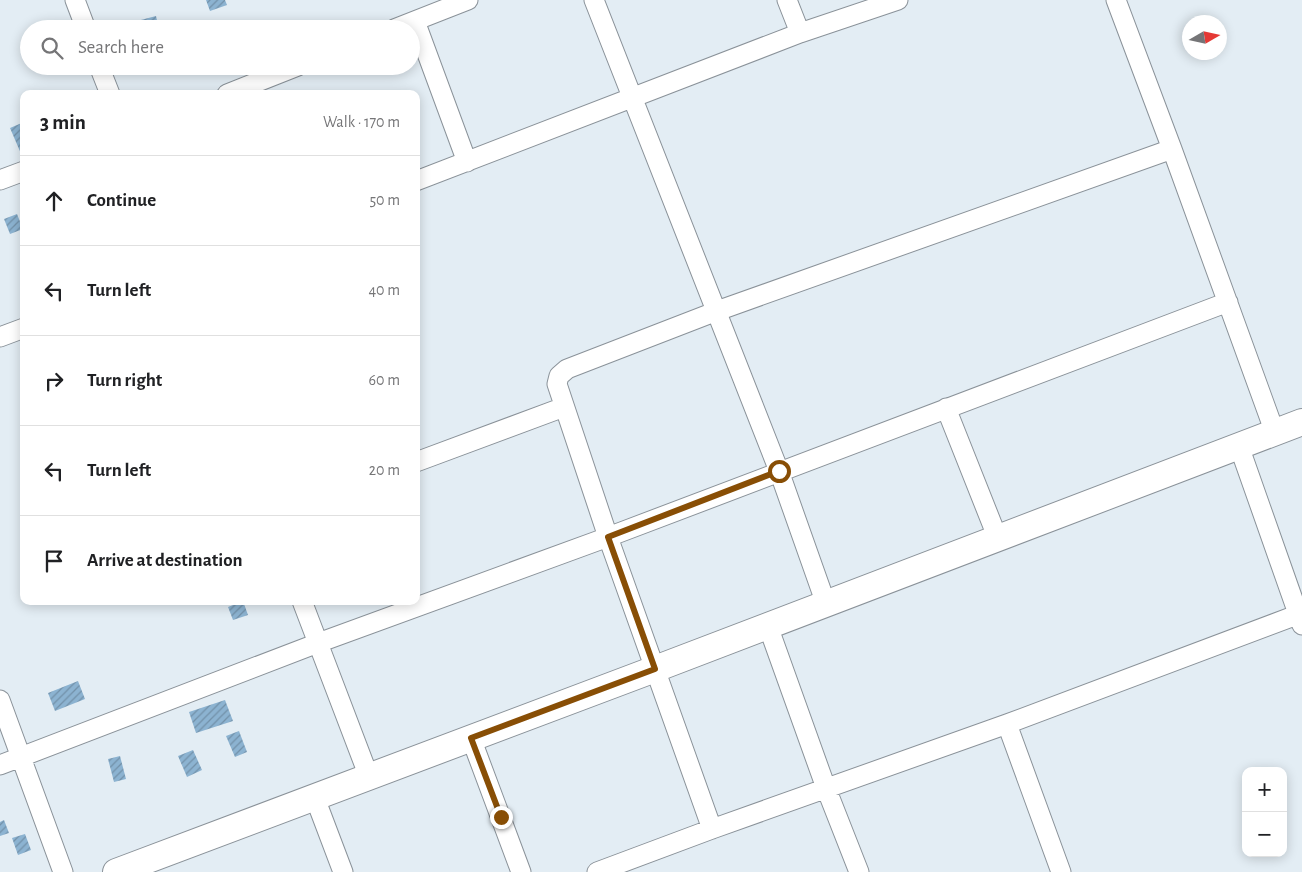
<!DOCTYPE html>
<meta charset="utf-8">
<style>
body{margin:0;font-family:"Alegreya Sans",sans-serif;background:#f6f6f6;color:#202124}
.controls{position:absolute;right:15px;bottom:15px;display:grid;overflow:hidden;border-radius:10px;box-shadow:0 2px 12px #0003}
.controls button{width:45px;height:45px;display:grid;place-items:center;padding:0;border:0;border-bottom:1px solid #e0e0e0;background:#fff;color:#202124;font:25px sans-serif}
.compass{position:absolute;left:1182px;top:15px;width:45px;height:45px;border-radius:50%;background:#fff;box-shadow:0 2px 12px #0003;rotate:81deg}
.stop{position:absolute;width:15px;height:15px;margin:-11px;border:4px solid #884e05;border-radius:50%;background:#fff}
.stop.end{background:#884e05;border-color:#fff;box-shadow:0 1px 5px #0008}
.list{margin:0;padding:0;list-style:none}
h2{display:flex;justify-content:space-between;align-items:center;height:65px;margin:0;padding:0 20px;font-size:21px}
h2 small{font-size:16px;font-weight:400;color:#757577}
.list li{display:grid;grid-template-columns:32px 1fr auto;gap:15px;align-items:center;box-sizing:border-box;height:90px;padding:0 20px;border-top:1px solid #e0e0e0}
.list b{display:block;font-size:19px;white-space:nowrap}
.list em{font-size:16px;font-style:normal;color:#757577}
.icon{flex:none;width:28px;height:28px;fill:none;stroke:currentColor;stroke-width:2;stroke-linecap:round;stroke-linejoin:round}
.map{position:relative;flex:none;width:1302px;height:872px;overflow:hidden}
.search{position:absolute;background:#fff;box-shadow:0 2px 12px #0003;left:20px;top:20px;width:400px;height:55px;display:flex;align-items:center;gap:12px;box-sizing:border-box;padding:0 18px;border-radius:28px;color:#757577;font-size:19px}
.panel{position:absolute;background:#fff;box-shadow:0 2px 12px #0003;left:20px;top:90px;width:400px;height:515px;border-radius:10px}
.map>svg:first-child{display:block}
</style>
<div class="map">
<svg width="1302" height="872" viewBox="0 0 1302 872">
<defs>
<pattern id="building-hatch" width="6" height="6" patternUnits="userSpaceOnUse" patternTransform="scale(1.25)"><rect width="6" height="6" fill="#8cb3d1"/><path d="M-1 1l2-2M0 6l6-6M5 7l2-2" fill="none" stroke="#7291a9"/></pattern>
</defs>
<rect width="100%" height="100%" fill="#e3edf4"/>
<path fill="url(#building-hatch)" d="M206,0H225L227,5L210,11Z
M156,16L159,29H139L137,21Z
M133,66H151V69L134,73Z
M24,122V155L22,156L10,128Z
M17,214L23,229L10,234L4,219Z
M243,601L248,615L233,620L228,607Z
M78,681L85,699L55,711L48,693Z
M225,700L233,721L196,733L189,712Z
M239,731L247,752L235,757L226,736Z
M193,750L202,770L187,777L178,756Z
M120,756L126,779L114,782L108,759Z
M4,820L9,833L0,836V822Z
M25,834L31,850L18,855L12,838Z"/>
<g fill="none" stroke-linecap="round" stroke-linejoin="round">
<g stroke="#8a9299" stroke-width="21">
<path id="street" d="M75,0L86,29
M594,0L779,471L826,604
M787,0L800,33
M1116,0L1172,149L1275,433
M415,21L467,162
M394,29L468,0
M99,66L110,94
M227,94L298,66
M0,180L24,171
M416,181L800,33L898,0
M0,337L24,328
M946,408L998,539
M1239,446L1302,625
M416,462L564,407
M302,601L369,777
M768,626L826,788L859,872
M0,700L63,872
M1007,724L1061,872
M471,738L521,872
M0,765L318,643L608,537L1228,302
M315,798L343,872
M712,829L608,537L557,384L559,376L567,369L717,311L1172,149
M597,872L712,829L1007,724L1302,613"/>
</g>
<g stroke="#8a9299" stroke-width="28">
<path id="secondary" d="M116,872L655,669L1302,422"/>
</g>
<use href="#street" stroke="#fff" stroke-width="19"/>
<use href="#secondary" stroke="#fff" stroke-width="26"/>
</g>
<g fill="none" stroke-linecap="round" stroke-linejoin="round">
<path stroke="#884e05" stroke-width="6" d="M501,817L471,738L655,669L608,537L779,471"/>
</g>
</svg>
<div class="controls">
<button>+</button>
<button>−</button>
</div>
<svg class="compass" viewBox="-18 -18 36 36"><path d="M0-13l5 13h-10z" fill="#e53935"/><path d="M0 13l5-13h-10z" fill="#757577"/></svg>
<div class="stop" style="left:779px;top:471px"></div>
<div class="stop end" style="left:501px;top:817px"></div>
<div class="search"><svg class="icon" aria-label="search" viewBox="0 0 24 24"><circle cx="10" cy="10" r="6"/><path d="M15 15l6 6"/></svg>Search here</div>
<section class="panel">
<h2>3 min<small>Walk · 170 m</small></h2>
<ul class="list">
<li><svg class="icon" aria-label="ahead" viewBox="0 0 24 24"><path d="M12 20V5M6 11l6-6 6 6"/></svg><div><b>Continue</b></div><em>50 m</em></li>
<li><svg class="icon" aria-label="left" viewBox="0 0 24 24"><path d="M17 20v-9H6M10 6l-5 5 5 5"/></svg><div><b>Turn left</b></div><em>40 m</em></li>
<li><svg class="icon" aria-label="right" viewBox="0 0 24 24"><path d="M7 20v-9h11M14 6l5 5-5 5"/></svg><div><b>Turn right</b></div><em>60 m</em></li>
<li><svg class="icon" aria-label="left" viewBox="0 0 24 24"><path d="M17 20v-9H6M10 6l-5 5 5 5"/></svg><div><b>Turn left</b></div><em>20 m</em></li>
<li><svg class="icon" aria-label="arrive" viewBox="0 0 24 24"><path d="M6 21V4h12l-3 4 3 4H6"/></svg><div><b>Arrive at destination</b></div></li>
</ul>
</section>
</div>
